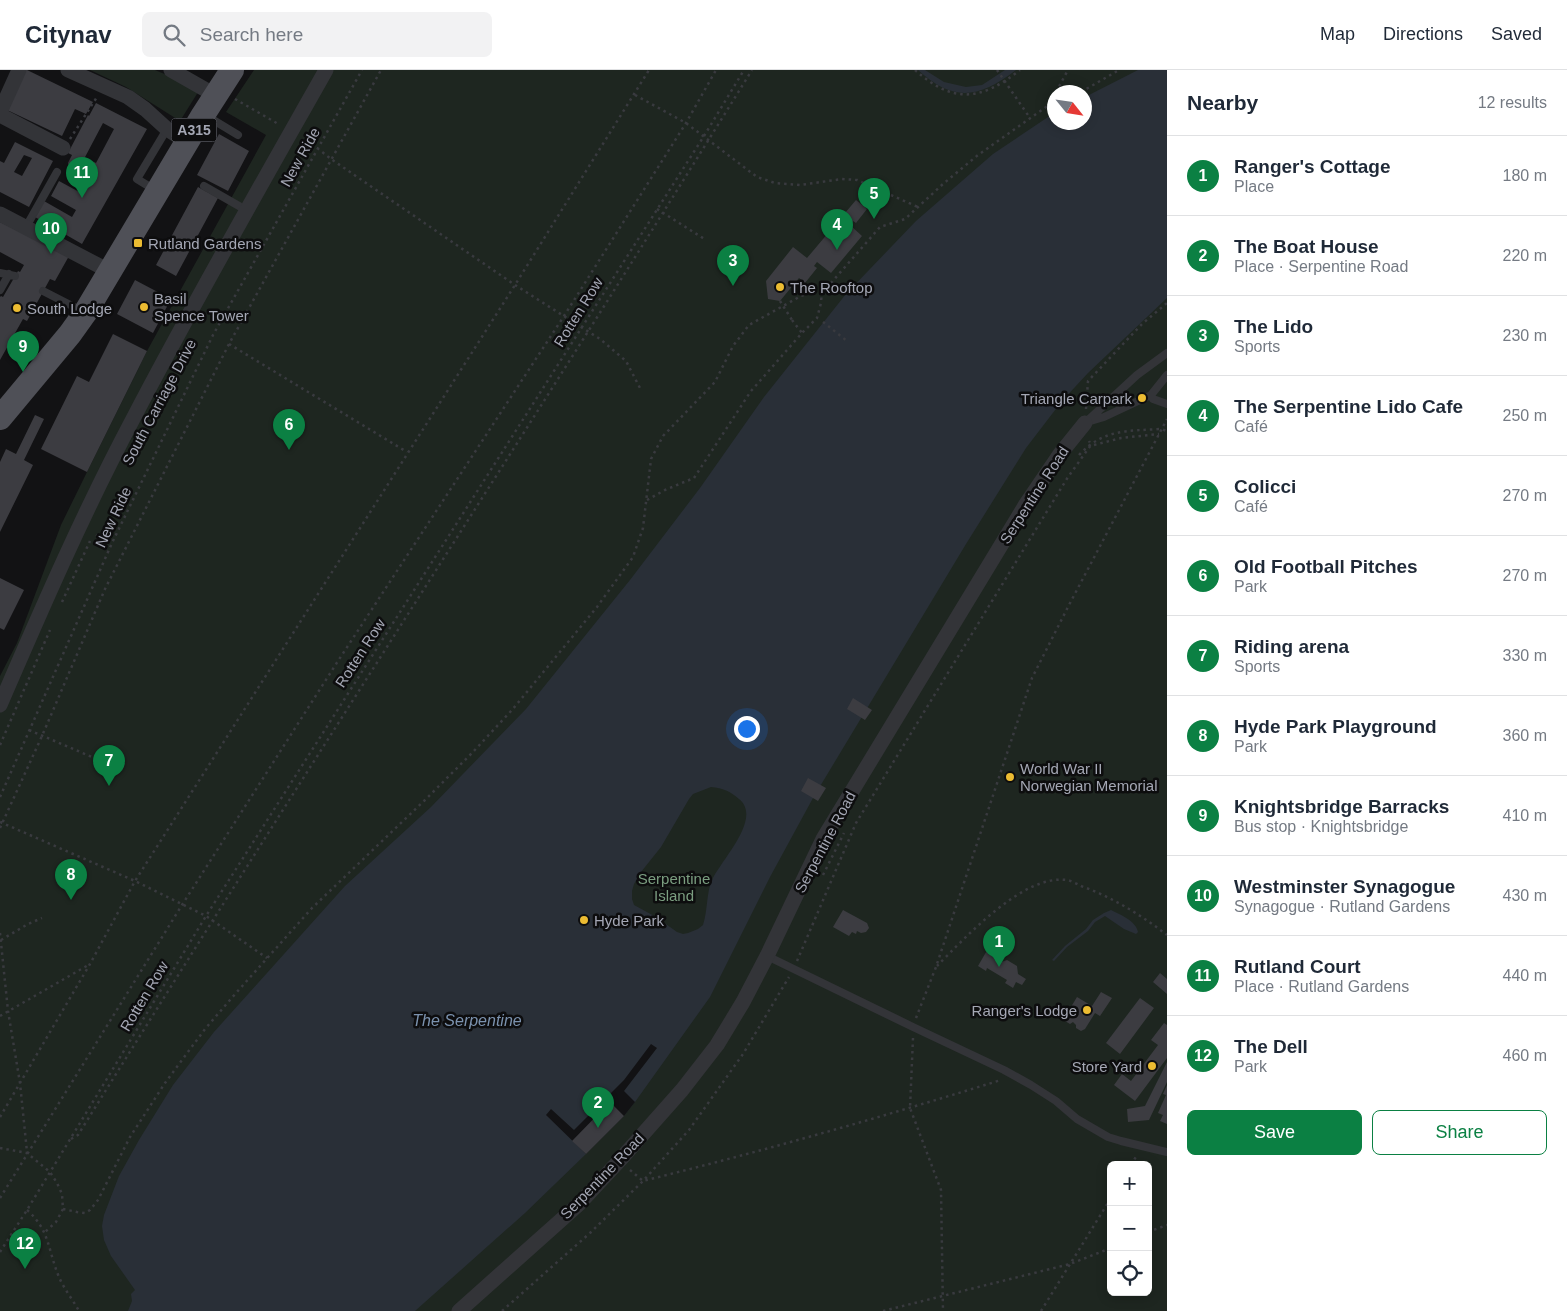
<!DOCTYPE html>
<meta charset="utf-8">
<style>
body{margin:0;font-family:Helvetica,sans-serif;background:#f2f2f3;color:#1f2937}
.controls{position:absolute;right:15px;bottom:15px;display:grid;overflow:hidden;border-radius:8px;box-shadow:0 2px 12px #0003}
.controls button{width:45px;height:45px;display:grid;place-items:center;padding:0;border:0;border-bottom:1px solid #e0e1e3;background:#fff;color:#1f2937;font:25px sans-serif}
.compass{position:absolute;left:1047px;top:15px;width:45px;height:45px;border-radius:50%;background:#fff;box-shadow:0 2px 12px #0003;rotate:120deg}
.you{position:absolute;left:746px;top:658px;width:18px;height:18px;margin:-12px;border:4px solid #fff;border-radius:50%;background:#1a73e8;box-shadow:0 0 0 8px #1a73e833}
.badge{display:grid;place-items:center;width:32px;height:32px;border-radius:50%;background:#0b8043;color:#fff;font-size:16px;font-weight:700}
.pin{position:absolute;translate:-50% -41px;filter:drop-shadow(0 1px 2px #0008)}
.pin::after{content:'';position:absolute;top:26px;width:18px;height:15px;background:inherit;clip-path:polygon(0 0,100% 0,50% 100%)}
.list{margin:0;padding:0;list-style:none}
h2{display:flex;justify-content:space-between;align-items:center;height:65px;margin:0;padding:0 20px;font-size:21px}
h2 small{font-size:16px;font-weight:400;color:#747a83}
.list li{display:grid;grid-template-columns:32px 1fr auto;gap:15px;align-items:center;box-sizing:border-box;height:80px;padding:0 20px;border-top:1px solid #e0e1e3}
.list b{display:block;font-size:19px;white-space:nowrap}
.list p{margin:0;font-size:16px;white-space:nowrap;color:#747a83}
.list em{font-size:16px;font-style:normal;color:#747a83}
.actions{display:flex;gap:10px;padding:15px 20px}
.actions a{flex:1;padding:11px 0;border:1px solid #0b8043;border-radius:8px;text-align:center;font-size:18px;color:#0b8043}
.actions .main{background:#0b8043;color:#fff}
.icon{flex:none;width:28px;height:28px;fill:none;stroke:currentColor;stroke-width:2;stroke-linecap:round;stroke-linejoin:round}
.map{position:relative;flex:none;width:1167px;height:1241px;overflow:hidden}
header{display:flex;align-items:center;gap:30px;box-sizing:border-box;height:70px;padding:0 25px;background:#fff;border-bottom:1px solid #e0e1e3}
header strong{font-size:24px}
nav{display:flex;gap:28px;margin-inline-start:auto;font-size:18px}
.search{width:350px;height:45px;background:#f2f2f3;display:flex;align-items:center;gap:12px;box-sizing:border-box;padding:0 18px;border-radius:8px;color:#747a83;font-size:19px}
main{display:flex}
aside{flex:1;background:#fff}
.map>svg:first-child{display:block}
</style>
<header>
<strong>Citynav</strong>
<div class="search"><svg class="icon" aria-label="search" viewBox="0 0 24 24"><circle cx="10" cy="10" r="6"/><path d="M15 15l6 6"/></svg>Search here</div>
<nav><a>Map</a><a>Directions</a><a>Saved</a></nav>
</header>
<main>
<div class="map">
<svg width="1167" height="1241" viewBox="0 0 1167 1241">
<rect width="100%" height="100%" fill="#121214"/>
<path fill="#1e2620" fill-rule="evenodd" d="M90,0H155L200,19L180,51L126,17Z
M254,0H1167V1241H0V606L17,573L61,455L87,402L147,281L266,65L226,42ZM1054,22H1084V52H1054ZM1111,1095H1148V1222H1111Z"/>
<path fill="#292f37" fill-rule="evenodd" d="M918,0H925L944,12L966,17L982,15L1005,0H1016C979,28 954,33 918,0Z
M1138,0H1167V228L1088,303L1062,331L1026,378L966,474L813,728L770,807L710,927L635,1032L624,1046L586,1084L525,1143L415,1241H128L132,1231L131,1224L135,1220L111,1186L104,1170L102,1156L104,1145L119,1106L139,1070L173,1015L214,962L345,816L431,737L526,639L630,510L700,418L764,327L846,224L916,151L993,84L1054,43V52H1084L1085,27ZM711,717C723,718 730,721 739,729C763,748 721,790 712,810C706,824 708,840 703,855L698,859L688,863L683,864L677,862L656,847L634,835L632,829V821L634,814L641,802L661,777L689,729L693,724Z
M1111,840C1121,845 1136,851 1138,862L1136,864L1124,859L1105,846L1095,852L1088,861L1067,877L1054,891L1052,890L1065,876L1086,859L1093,850L1104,843Z"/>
<path fill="#121214" d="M651,974L657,978L624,1021L635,1032L624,1046L586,1084L546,1045L551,1039L574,1060L624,1010Z"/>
<path fill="#3c3c41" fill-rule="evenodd" d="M23,0H27L93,32L86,44L75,39L62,66L5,39Z
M96,33L147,59L82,174L35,147L44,131L72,147L76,140L51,126L59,111L83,124L85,119L73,112L68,93L72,85L68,83L88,45L89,46ZM103,53L114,59L96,93L94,92L91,97L89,96L91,93L84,89Z
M219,64L249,81L228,121L197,105Z
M15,72L53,91L29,137L0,122V91L4,93ZM24,85L32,88L22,106L14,102Z
M198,117L218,128L176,206L156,195Z
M856,130L867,139L856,153L853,151L850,155L862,166L831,203L817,192L814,196L817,198L805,213L799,208L780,231L768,229L766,211L793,177L807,188Z
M0,152L69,186L55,211L50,209L27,251L23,249L0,290V227L1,226L3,227L18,201L20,202L24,195L0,182Z
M135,210L171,229L153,263L117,244Z
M113,264L147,281L87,402L41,379L77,306L89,312Z
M35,345L44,349L24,390L33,395L0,462V392L6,379L16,384Z
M0,508L24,520L4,560L0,558Z
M853,628L872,640L865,650L847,639Z
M808,708L826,718L818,731L801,721Z
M843,840L867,853L869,858L866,862L861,863L857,861L856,864L852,862L849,866L833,857Z
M989,877L998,882L994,889L999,893L1007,890L1017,896L1018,904L1026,909L1022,915L1016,912L1013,918L1005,913L1007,910L987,898L986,901L978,896Z
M1160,903L1167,909V924L1153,912Z
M1101,922L1112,928L1100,946L1095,943L1085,959L1081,961L1076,958V955L1073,952L1070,954L1065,951V947L1077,927L1092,936Z
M1140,928L1154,938L1120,984L1106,973Z
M1164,953L1167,955V988L1135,1031L1114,1015L1122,1004L1131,1011L1158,975L1151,970Z
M1167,992V1012L1149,1050L1128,1052L1127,1039L1145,1036Z
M1167,1015V1054L1160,1051L1163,1045L1158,1043L1166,1025L1163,1024Z
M610,1032L624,1046L586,1084L572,1071Z"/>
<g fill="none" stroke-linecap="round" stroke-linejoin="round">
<path stroke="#393a3f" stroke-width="2.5" stroke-dasharray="2.5 4" stroke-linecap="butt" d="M915,0C953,34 981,31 1020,0
M997,0L1030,48
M1056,22L1068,0
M1081,22L1119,0
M635,25L686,53L757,107L775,113L800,115L842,109L857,110L918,137
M235,29L280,55
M70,69L97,27
M307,70L331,89L515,215L600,269L626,291L640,318
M657,139L706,170
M792,250L802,263
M823,252L847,271
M229,274L407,382
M1086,339L1088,311L1142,254L1167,233
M1094,375L1121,368L1159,364
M1079,385C1103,359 1128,361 1161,359L1167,361
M647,430L665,420L694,408L751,321L802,263L817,248L821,233L822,219
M96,465L112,473
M62,532L90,471
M29,660L92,687
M0,675L50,560
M0,727L112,473L213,265L362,0
M0,752L135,811L206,846L267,888
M0,758L42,666L105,519L229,274L381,0
M823,805L844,763
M0,863L8,941L20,1013L27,1082
M1,870L28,854L42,848
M797,891L856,753L1068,407L1091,375L1089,371
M937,896C966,867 1023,804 1067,810C1072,811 1077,814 1081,816C1112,827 1141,845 1167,865
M0,946L90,894
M916,948L936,897L1032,608L1069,535L1167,349
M913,968L910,1038L941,1120L943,1241
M0,1047L90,894L135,811L515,215L649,0
M71,1069L78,1065C300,708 531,357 752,0
M0,1078L27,1083L50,1102L57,1113L62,1124L63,1139L56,1152L45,1162
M1131,1095L1137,1085
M630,1100L643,1111C763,1081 882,1047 1001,1010
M0,1128L182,835L338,591L564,246L686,53L716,0
M63,1139L77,1142L85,1143L90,1140L98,1130L130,1067L165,1013L205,959L236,923L312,838L424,731L472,683L512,640L597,537L633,487L643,458L651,389L663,366L715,312L733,276L749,255L801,226L822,219L831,213L880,157L905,149L943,114L978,85L1046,37L1054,25
M27,1140C50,1160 48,1181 59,1207C64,1219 73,1230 79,1241
M1148,1162L1167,1155
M0,1182L27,1140L206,846L704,66L744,0
M502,1241L590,1163L643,1111L689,1060L743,984L789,907
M883,1241L1070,1194L1111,1178
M1041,1241L1111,1128"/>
<path stroke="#333438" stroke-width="8" d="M205,45L238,65
M204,116L246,140
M155,120L137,109L167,59
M26,157L57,102
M0,203L15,206
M0,220L9,204
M43,221L84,242
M1151,325L1153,329L1167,334
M1087,352L1104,347L1151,325L1167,305
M1085,353L1137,305L1167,283
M767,886L913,957L1004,1000L1031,1015L1056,1031L1077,1049L1108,1067L1121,1071L1167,1082"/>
<path stroke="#333438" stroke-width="15" d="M68,0L128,27L145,39L167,59L187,72
M171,0L215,25
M0,42L19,0
M0,45L63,78
M0,144L111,202
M0,635C42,538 84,441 134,347C195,230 261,115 326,0
M459,1241L579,1134L620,1090L682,1020L717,975L743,932L767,886L823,769L1026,434L1060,384L1085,353"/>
<path stroke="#4f5057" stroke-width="24" d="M0,348L70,264L85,243L203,45L232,0"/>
<path stroke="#393a3f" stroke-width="2.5" stroke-dasharray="2.5 4" stroke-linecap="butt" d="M780,231L792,250"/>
</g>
<g fill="#ecbc32" stroke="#0d0d0e" stroke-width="2">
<rect x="133" y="168" width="10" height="10" rx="2.5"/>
<circle cx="780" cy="217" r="5"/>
<circle cx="144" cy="237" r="5"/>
<circle cx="17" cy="238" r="5"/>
<circle cx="1142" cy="328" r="5"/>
<circle cx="1010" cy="707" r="5"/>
<circle cx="584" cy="850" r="5"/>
<circle cx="1087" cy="940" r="5"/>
<circle cx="1152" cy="996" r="5"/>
</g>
<g text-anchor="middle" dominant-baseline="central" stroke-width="5" stroke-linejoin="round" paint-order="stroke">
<rect fill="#0d0d0e" stroke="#777982" stroke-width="1" x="171.5" y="48.5" width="45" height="23" rx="4"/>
<g font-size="14" font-weight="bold" fill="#a4a7b4">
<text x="194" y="60">A315</text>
</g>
<g font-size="15" fill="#a4a7b4" stroke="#0d0d0e">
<text transform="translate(300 87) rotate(-61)">New Ride</text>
<text transform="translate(578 242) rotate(-58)">Rotten Row</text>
<text transform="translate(159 332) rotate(-62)">South Carriage Drive</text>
<text transform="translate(1034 425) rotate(-57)">Serpentine Road</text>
<text transform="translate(113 447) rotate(-65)">New Ride</text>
<text transform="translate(360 583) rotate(-57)">Rotten Row</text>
<text transform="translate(825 772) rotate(-62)">Serpentine Road</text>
<text transform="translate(144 926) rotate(-59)">Rotten Row</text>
<text transform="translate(602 1106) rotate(-46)">Serpentine Road</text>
</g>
<g font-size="15" fill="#a4a7b4" stroke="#0d0d0e" text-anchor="start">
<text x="148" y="173">Rutland Gardens</text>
<text x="790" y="217">The Rooftop</text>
<text x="154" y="228">Basil<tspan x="154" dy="17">Spence Tower</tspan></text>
<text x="27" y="238">South Lodge</text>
<text x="1132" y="328" text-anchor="end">Triangle Carpark</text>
<text x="1020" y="698">World War II<tspan x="1020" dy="17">Norwegian Memorial</tspan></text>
<text x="594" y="850">Hyde Park</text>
<text x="1077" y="940" text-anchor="end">Ranger's Lodge</text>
<text x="1142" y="996" text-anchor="end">Store Yard</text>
</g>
<g font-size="15" fill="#7b9e80" stroke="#0d0d0e">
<text x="674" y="808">Serpentine<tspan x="674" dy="17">Island</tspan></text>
</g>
<g font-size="16" font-style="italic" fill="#7b92ae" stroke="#0d0d0e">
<text x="467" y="950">The Serpentine</text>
</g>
</g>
</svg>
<div class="controls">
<button>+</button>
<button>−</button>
<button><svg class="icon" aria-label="locate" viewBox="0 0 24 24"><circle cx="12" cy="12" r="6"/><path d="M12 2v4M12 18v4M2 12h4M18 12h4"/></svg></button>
</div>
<svg class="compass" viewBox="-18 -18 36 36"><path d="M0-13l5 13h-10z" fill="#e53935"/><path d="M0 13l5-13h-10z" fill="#747a83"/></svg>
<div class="you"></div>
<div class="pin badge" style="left:999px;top:897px">1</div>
<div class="pin badge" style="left:598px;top:1058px">2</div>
<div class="pin badge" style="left:733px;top:216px">3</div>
<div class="pin badge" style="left:837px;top:180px">4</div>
<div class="pin badge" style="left:874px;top:149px">5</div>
<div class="pin badge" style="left:289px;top:380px">6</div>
<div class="pin badge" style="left:109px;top:716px">7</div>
<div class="pin badge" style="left:71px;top:830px">8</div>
<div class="pin badge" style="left:23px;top:302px">9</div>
<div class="pin badge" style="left:51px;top:184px">10</div>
<div class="pin badge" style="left:82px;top:128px">11</div>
<div class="pin badge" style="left:25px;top:1199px">12</div>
</div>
<aside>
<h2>Nearby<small>12 results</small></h2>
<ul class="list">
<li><span class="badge">1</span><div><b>Ranger's Cottage</b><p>Place</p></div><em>180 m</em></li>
<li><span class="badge">2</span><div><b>The Boat House</b><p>Place · Serpentine Road</p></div><em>220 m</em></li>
<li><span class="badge">3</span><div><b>The Lido</b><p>Sports</p></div><em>230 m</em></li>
<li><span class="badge">4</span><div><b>The Serpentine Lido Cafe</b><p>Café</p></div><em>250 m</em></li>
<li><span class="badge">5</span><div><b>Colicci</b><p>Café</p></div><em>270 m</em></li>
<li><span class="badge">6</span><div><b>Old Football Pitches</b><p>Park</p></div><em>270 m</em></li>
<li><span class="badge">7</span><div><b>Riding arena</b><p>Sports</p></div><em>330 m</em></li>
<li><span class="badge">8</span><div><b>Hyde Park Playground</b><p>Park</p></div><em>360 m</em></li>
<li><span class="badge">9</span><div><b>Knightsbridge Barracks</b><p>Bus stop · Knightsbridge</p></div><em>410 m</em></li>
<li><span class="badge">10</span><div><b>Westminster Synagogue</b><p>Synagogue · Rutland Gardens</p></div><em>430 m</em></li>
<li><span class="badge">11</span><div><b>Rutland Court</b><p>Place · Rutland Gardens</p></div><em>440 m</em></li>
<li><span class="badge">12</span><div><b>The Dell</b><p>Park</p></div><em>460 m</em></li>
</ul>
<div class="actions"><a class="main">Save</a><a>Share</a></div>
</aside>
</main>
